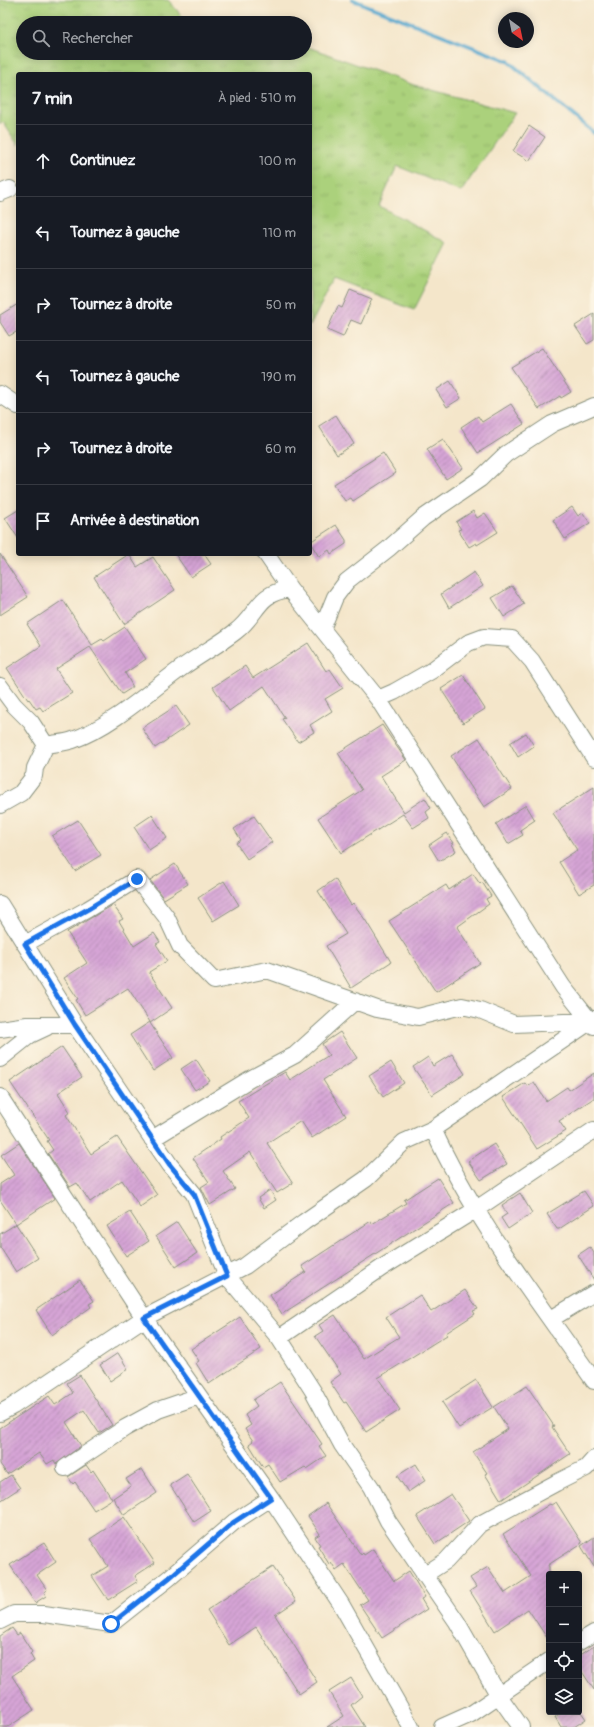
<!DOCTYPE html>
<html lang="fr">
<meta charset="utf-8">
<style>
body{margin:0;font-family:Pangolin,sans-serif;background:#242831;color:#f1f3f6}
.controls{position:absolute;right:12px;bottom:12px;display:grid;overflow:hidden;border-radius:4px;box-shadow:0 2px 10px #0003}
.controls button{width:36px;height:36px;display:grid;place-items:center;padding:0;border:0;border-bottom:1px solid #363941;background:#171b24;color:#f1f3f6;font:20px sans-serif}
.compass{position:absolute;left:498px;top:12px;width:36px;height:36px;border-radius:50%;background:#171b24;box-shadow:0 2px 10px #0003;rotate:147deg}
.stop{position:absolute;width:12px;height:12px;margin:-9px;border:3px solid #1a73e8;border-radius:50%;background:#fff}
.stop.end{background:#1a73e8;border-color:#fff;box-shadow:0 1px 4px #0008}
.list{margin:0;padding:0;list-style:none}
h2{display:flex;justify-content:space-between;align-items:center;height:52px;margin:0;padding:0 16px;font-size:17px}
h2 small{font-size:13px;font-weight:400;color:#9ea1a6}
.list li{display:grid;grid-template-columns:26px 1fr auto;gap:12px;align-items:center;box-sizing:border-box;height:72px;padding:0 16px;border-top:1px solid #363941}
.list b{display:block;font-size:15px;white-space:nowrap}
.list em{font-size:13px;font-style:normal;color:#9ea1a6}
.icon{flex:none;width:22px;height:22px;fill:none;stroke:currentColor;stroke-width:2;stroke-linecap:round;stroke-linejoin:round}
.map{position:relative;flex:none;width:594px;height:1727px;overflow:hidden}
.search{position:absolute;background:#171b24;box-shadow:0 2px 10px #0003;left:16px;top:16px;width:296px;height:44px;display:flex;align-items:center;gap:10px;box-sizing:border-box;padding:0 14px;border-radius:22px;color:#9ea1a6;font-size:15px}
.panel{position:absolute;background:#171b24;box-shadow:0 2px 10px #0003;left:16px;top:72px;width:296px;height:484px;border-radius:4px}
.map>svg:first-child{display:block}
</style>
<div class="map">
<svg width="594" height="1727" viewBox="0 0 594 1727">
<defs>
<pattern id="grass-tufts" width="24" height="20" patternUnits="userSpaceOnUse"><rect width="24" height="20" fill="#abd17b"/><path d="M3 7l-1-3M5 7V3M7 7l1-3M15 17l-1-3M17 17v-4M19 17l1-3" fill="none" stroke="#93b46b"/></pattern>
<pattern id="building-hatch" width="6" height="6" patternUnits="userSpaceOnUse"><rect width="6" height="6" fill="#d6a4d6"/><path d="M-1 1l2-2M0 6l6-6M5 7l2-2" fill="none" stroke="#ad87ae"/></pattern>
</defs>
<rect width="100%" height="100%" fill="#fcf5e5"/>
<filter id="ink" filterUnits="userSpaceOnUse"><feTurbulence type="fractalNoise" baseFrequency=".025" numOctaves="2"/><feDisplacementMap in="SourceGraphic" scale="8" xChannelSelector="R" yChannelSelector="G"/><feConvolveMatrix kernelMatrix="1 2 1 2 8 2 1 2 1" color-interpolation-filters="sRGB"/></filter>
<filter id="wash" filterUnits="userSpaceOnUse"><feTurbulence type="fractalNoise" baseFrequency=".012" numOctaves="4" result="noise"/><feDisplacementMap in="SourceGraphic" scale="16" xChannelSelector="R" yChannelSelector="G"/><feGaussianBlur stdDeviation="0.9" result="paint"/><feColorMatrix in="noise" values="0 0 0 0 0 0 0 0 0 0 0 0 0 0 0 0 0 1.4 0 .05"/><feComposite in="paint" operator="in"/></filter>
<g filter="url(#wash)">
<rect width="100%" height="100%" fill="#f4e6ca"/>
<path fill="url(#grass-tufts)" stroke="#658758" d="M0,0H168L188,23H23V53H305V46L414,85L515,113L461,192L397,166L379,206L448,243L414,310L334,279L310,326V74H18V145L3,122L0,124Z"/>
<g fill="none" stroke-linecap="round" stroke-linejoin="round">
<path stroke="#51a5cd" stroke-width="4" d="M353,0L508,61L594,133"/>
</g>
<g id="blocks">
<path fill="url(#building-hatch)" d="M529,126L545,137L529,161L513,151Z
M350,290L372,299L361,324L351,320L343,337L327,330L338,306L342,308Z
M18,304V331L9,336L0,322V315Z
M594,314V340L587,344L575,326Z
M542,348L571,392L561,398L560,396L539,409L511,367Z
M450,381L461,398L447,407L436,390Z
M511,404L524,424L478,453L461,427L478,416L482,422Z
M336,415L354,444L337,455L319,426Z
M443,439L463,468L446,479L427,449Z
M383,453L396,473L353,501L351,498L345,501L334,484Z
M572,507L578,516L583,513L590,523L565,539L553,520Z
M18,510V538L5,518Z
M473,511L477,518L485,513L498,532L477,545L476,543L469,547L458,530L461,529L456,522Z
M336,525L346,540V544L331,554L329,550L319,557L310,542Z
M0,554L28,597L0,615Z
M129,554L137,567L153,557L175,590L124,624L94,577Z
M175,554H204L211,564L191,577Z
M474,572L483,586L449,608L441,594Z
M512,586L524,604L504,617L492,598Z
M63,600L92,645L102,639L104,641L125,627L146,659L125,673L133,687L122,694L90,647L56,669L72,693L43,711L40,707L36,709L29,699L28,700L7,668L41,646L27,624Z
M308,643L326,671L330,669L343,688L325,699L332,711L310,725L314,732L298,742L282,719L285,718L264,686L229,711L213,687L245,666L253,678Z
M463,675L485,709L463,723L441,689Z
M176,706L189,725L155,748L142,728Z
M382,725L406,760L381,776L404,812L425,798L431,808L426,812L429,818L413,828L403,814L341,853L318,818L362,790L338,753Z
M526,733L534,746L518,757L510,743Z
M479,738L512,789L484,807L451,756Z
M594,787V885L579,894L559,862L577,850L553,813Z
M526,805L535,820L520,830L523,835L508,844L496,824Z
M152,815L167,838L149,850L134,827Z
M254,816L272,842L247,859L236,843L241,840L234,829Z
M78,820L101,855L75,871L52,836Z
M447,833L454,843L452,844L456,851L439,861L429,845Z
M175,864L188,884L164,899L150,880Z
M473,874L480,884L482,882L491,896L486,899L489,904L457,927L480,963L436,992L389,921L446,885L449,890Z
M335,879L351,905L353,903L366,921L391,962L351,988L326,946L346,934L318,891Z
M224,881L239,905L213,921L198,898Z
M113,905L123,919L119,921L134,946L154,933L160,942L156,944L167,961L149,972L172,1008L150,1023L173,1058L153,1071L130,1035L150,1022L128,988L85,1015L76,1000L78,999L64,978L87,963L67,932Z
M340,1032L357,1058L323,1080L346,1116L312,1138L301,1121L267,1143L293,1183L277,1193L250,1152L223,1171L235,1189L210,1205L201,1187L209,1182L193,1158L221,1139L220,1137L249,1118L238,1101L285,1072L290,1080L329,1055L322,1044Z
M62,1047L82,1077L58,1093L70,1112L66,1115L91,1154L117,1137L157,1195L140,1207L122,1180L90,1202L77,1183L70,1187L48,1154L53,1150L47,1141L49,1140L10,1082Z
M452,1054L465,1074L432,1095L413,1067L428,1057L433,1066Z
M196,1059L210,1081L195,1090L181,1069Z
M391,1062L404,1083L383,1097L369,1076Z
M594,1073V1098L559,1121L566,1131L537,1149L503,1097L525,1083L527,1086L534,1082L546,1101L567,1087L569,1090Z
M19,1143L55,1198L16,1224L0,1200V1184L14,1175L1,1155Z
M494,1144L507,1164L481,1180L468,1161Z
M438,1178L454,1203L282,1314L270,1295L306,1272L302,1266L371,1221L372,1224L406,1203L404,1200Z
M270,1190L276,1200L264,1208L258,1198Z
M584,1191L594,1206L559,1229H557L547,1214Z
M520,1193L532,1213L508,1229L501,1218L507,1214L502,1205Z
M130,1212L149,1241L126,1256L107,1226Z
M177,1222L197,1253L176,1267L156,1236Z
M16,1224L38,1258L16,1272L0,1247V1234Z
M590,1247L594,1253V1280L578,1255Z
M80,1280L94,1301L89,1304L91,1307L52,1335L36,1310Z
M465,1290L478,1309L473,1311L475,1314L446,1333L447,1335L378,1378L400,1410L366,1432L346,1402L344,1403L330,1382L341,1374L315,1336L323,1331L319,1325L335,1315L364,1359L399,1337L386,1317L420,1295L431,1312Z
M240,1317L261,1349L209,1384L196,1363L199,1361L191,1349Z
M118,1353L128,1369L110,1381L100,1365Z
M80,1375L112,1425L99,1433L84,1410L66,1422L81,1446L56,1464L54,1460L47,1464L39,1453L7,1474L0,1464V1428L49,1396L55,1405L73,1393L67,1383Z
M476,1380L493,1407L459,1428L442,1402Z
M280,1382L322,1444L319,1446L326,1456L307,1469L305,1467L280,1482L268,1464L263,1467L249,1444L253,1441L245,1429L251,1425L245,1415L257,1406L253,1400Z
M527,1386L554,1426L552,1427L570,1454L501,1500L485,1474L487,1473L473,1452L508,1429L494,1407Z
M416,1464L426,1480L408,1492L397,1476Z
M86,1465L91,1472L93,1470L112,1499L94,1510L75,1482L73,1484L68,1477Z
M142,1469L157,1493L124,1515L113,1498L131,1486L126,1479Z
M187,1474L211,1511L194,1522L170,1485Z
M11,1475L20,1488L0,1501V1482Z
M451,1494L469,1521L435,1544L417,1516Z
M556,1502L582,1543L548,1565L549,1567V1641L528,1609L495,1631L470,1591L476,1587L470,1578L488,1567L505,1593L531,1576L503,1534L550,1504L551,1505Z
M326,1503L361,1555L363,1553L364,1555L373,1549L394,1581L409,1571L425,1597L421,1599L427,1609L382,1638L360,1605L368,1600L344,1564L336,1570L331,1562L329,1564L318,1546L320,1545L315,1537L320,1534L308,1516Z
M124,1517L155,1563L135,1576L138,1581L108,1600L92,1576L108,1566L90,1539Z
M594,1537V1567L581,1546Z
M44,1543L56,1562L37,1575L47,1590L44,1592L46,1596L35,1603L10,1565Z
M273,1567L296,1601L275,1615L317,1682L299,1694L256,1627L229,1645L207,1610Z
M12,1628L17,1635L20,1633L32,1652L30,1654L34,1661L12,1676L34,1710L8,1727H0V1636Z
M594,1646V1690L579,1667V1656Z
M351,1678L362,1696L351,1705L365,1727H327L344,1716L329,1692Z
M562,1712H581L586,1719L574,1727H561L555,1717Z"/>
</g>
</g>
<g filter="url(#ink)">
<use href="#blocks" fill-opacity="0" stroke="#8a927f" stroke-width="1"/>
<g fill="none" stroke-linecap="round" stroke-linejoin="round">
<g stroke="#8a927f" stroke-width="18">
<path id="street" d="M0,193L10,189
M0,394L18,406
M266,554L290,589L378,699L563,987L594,1026
M322,629L335,597L347,581L388,549L423,518L480,479L506,454L552,424L594,406
M0,686L14,705L31,722L46,745
M378,699L394,692L431,671L468,643L484,637L512,639L532,661L594,758
M0,805L21,793L34,776L35,768L46,745C55,743 65,743 73,740C110,727 149,692 180,669C198,656 218,645 235,632C259,614 256,593 290,589
M0,904L75,1025L170,1165L194,1194L227,1276L279,1338L313,1391L342,1445L371,1487L388,1521L457,1622L499,1696L521,1727
M25,944L88,909L137,879L167,918L180,946L214,981L267,970L377,1009L418,1017L462,1006L480,1010L514,1024L590,1021
M0,1029L27,1025H75
M0,1059L30,1035L47,1027
M0,1097L144,1318L271,1498L341,1604L411,1727
M433,1129C474,1220 537,1299 594,1381
M152,1139L250,1079L295,1055L355,1001
M551,1319L594,1293
M279,1338L383,1267L475,1210L594,1130
M0,1413L13,1406L144,1318L245,1266L304,1222L366,1179L404,1142L433,1129L594,1019
M65,1468L125,1428L158,1410L199,1396
M424,1575L446,1561L480,1524L556,1483L586,1468L594,1459
M0,1621L14,1614H44L111,1624L169,1578L234,1522L271,1498
M579,1642L594,1633
M442,1727L471,1714L549,1661"/>
</g>
<use href="#street" stroke="#fff" stroke-width="16"/>
</g>
</g>
<g fill="none" stroke-linecap="round" stroke-linejoin="round" filter="url(#ink)">
<path stroke="#1a73e8" stroke-width="5" d="M111,1624L169,1578L234,1522L271,1498L144,1318L227,1276L194,1194L170,1165L75,1025L25,944L88,909L137,879"/>
</g>
</svg>
<div class="controls">
<button>+</button>
<button>−</button>
<button><svg class="icon" aria-label="locate" viewBox="0 0 24 24"><circle cx="12" cy="12" r="6"/><path d="M12 2v4M12 18v4M2 12h4M18 12h4"/></svg></button>
<button><svg class="icon" aria-label="layers" viewBox="0 0 24 24"><path d="M12 4l9 5-9 5-9-5zM3 14l9 5 9-5"/></svg></button>
</div>
<svg class="compass" viewBox="-18 -18 36 36"><path d="M0-13l5 13h-10z" fill="#e53935"/><path d="M0 13l5-13h-10z" fill="#9ea1a6"/></svg>
<div class="stop" style="left:111px;top:1624px"></div>
<div class="stop end" style="left:137px;top:879px"></div>
<div class="search"><svg class="icon" aria-label="search" viewBox="0 0 24 24"><circle cx="10" cy="10" r="6"/><path d="M15 15l6 6"/></svg>Rechercher</div>
<section class="panel">
<h2>7 min<small>À pied · 510 m</small></h2>
<ul class="list">
<li><svg class="icon" aria-label="ahead" viewBox="0 0 24 24"><path d="M12 20V5M6 11l6-6 6 6"/></svg><div><b>Continuez</b></div><em>100 m</em></li>
<li><svg class="icon" aria-label="left" viewBox="0 0 24 24"><path d="M17 20v-9H6M10 6l-5 5 5 5"/></svg><div><b>Tournez à gauche</b></div><em>110 m</em></li>
<li><svg class="icon" aria-label="right" viewBox="0 0 24 24"><path d="M7 20v-9h11M14 6l5 5-5 5"/></svg><div><b>Tournez à droite</b></div><em>50 m</em></li>
<li><svg class="icon" aria-label="left" viewBox="0 0 24 24"><path d="M17 20v-9H6M10 6l-5 5 5 5"/></svg><div><b>Tournez à gauche</b></div><em>190 m</em></li>
<li><svg class="icon" aria-label="right" viewBox="0 0 24 24"><path d="M7 20v-9h11M14 6l5 5-5 5"/></svg><div><b>Tournez à droite</b></div><em>60 m</em></li>
<li><svg class="icon" aria-label="arrive" viewBox="0 0 24 24"><path d="M6 21V4h12l-3 4 3 4H6"/></svg><div><b>Arrivée à destination</b></div></li>
</ul>
</section>
</div>
